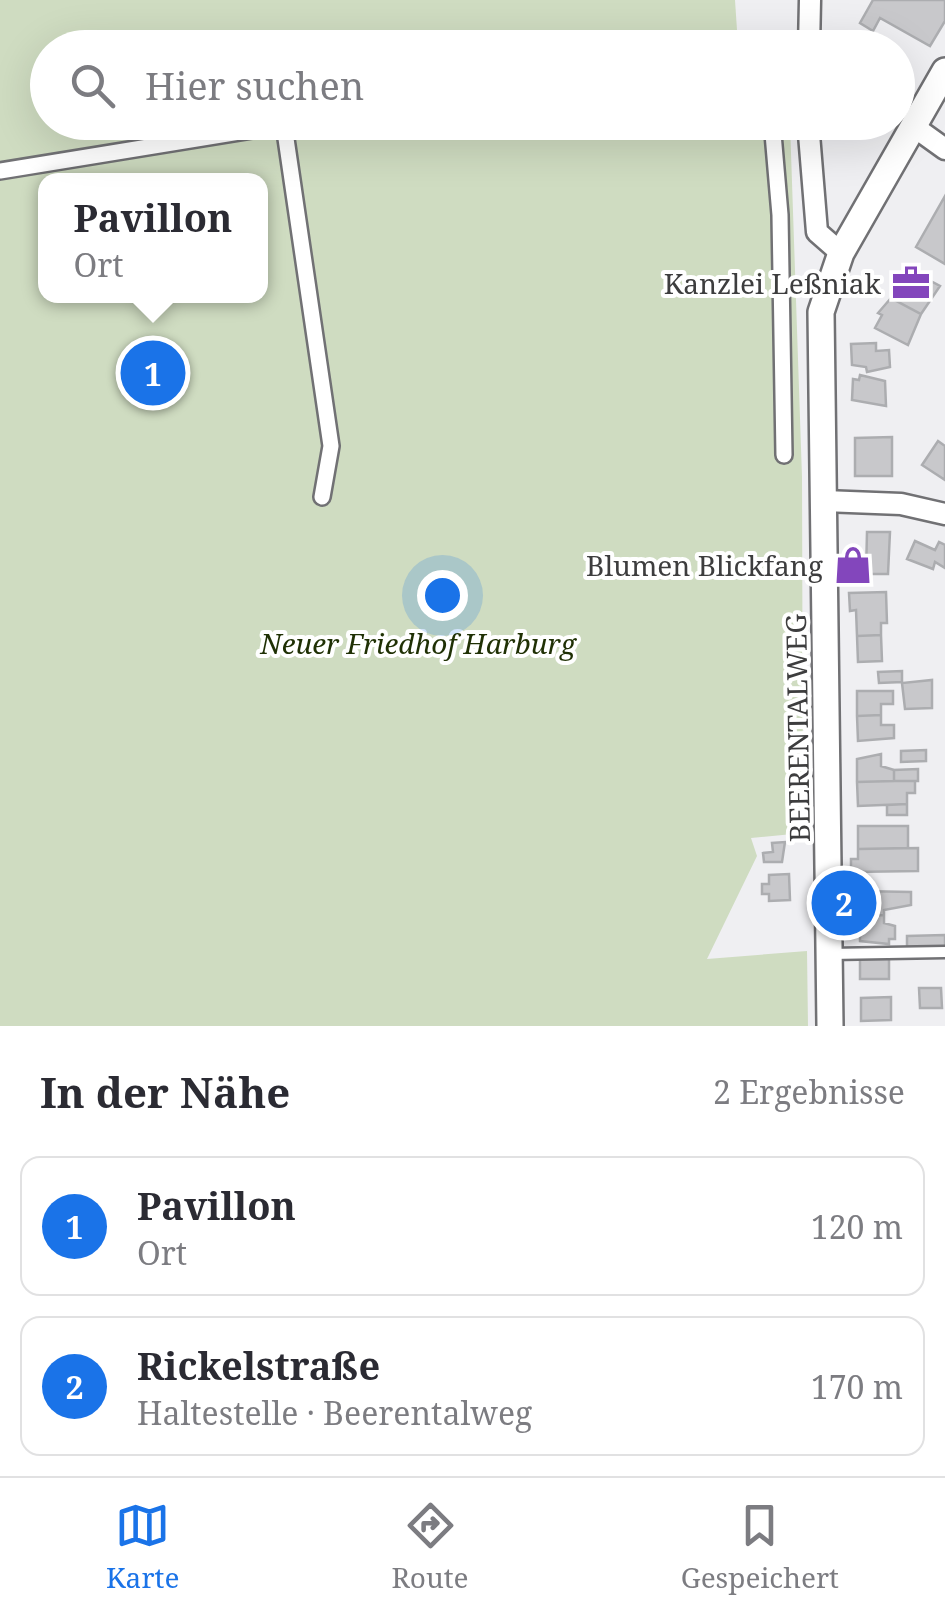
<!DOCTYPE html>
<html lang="de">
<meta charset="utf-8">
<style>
body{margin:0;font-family:"Noto Serif",serif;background:#f7f7f7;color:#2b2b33}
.you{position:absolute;left:442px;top:595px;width:35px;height:35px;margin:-25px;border:8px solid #fff;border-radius:50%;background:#1a73e8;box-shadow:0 0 0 15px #1a73e833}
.badge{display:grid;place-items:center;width:65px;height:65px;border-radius:50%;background:#1a73e8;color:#fff;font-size:32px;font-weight:700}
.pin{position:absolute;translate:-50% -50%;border:5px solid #fff;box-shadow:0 2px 10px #0006}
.popup{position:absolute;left:38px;top:173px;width:230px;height:130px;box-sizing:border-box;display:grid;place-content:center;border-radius:20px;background:#fff;filter:drop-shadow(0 2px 8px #0005);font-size:32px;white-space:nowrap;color:#7c7c81}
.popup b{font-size:38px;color:#2b2b33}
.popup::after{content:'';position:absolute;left:50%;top:100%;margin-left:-20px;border:20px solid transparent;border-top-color:#fff}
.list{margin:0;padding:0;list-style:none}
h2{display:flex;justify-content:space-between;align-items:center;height:130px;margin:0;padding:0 40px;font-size:42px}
h2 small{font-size:32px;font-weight:400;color:#7c7c81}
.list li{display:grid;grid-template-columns:65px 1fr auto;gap:30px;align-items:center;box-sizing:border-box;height:140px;margin:0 20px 20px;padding:0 20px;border:2px solid #e1e1e2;border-radius:20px}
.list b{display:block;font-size:38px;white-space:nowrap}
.list p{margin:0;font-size:32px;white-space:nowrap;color:#7c7c81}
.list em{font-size:32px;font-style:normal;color:#7c7c81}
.icon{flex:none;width:55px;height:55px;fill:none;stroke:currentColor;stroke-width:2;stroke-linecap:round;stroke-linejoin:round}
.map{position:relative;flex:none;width:945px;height:1026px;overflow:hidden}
.search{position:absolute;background:#fff;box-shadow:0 10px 40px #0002;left:30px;right:30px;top:30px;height:110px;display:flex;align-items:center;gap:25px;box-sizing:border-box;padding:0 35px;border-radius:55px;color:#7c7c81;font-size:38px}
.sheet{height:450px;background:#fff}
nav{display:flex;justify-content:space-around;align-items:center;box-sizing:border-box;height:140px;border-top:2px solid #e1e1e2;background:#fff;font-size:28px;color:#7c7c81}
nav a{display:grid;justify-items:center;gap:5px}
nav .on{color:#1a73e8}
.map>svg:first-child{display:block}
</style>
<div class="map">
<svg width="945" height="1026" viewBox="0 0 945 1026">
<rect width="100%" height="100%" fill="#efeff2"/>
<path fill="#cfdcc1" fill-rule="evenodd" d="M0,0H735L738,45L787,40V48H48V122L790,123L802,477L803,833L751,838L757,856L707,959L807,951L808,1026H0ZM46,180H260V296H46Z"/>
<path fill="#c8c8cb" stroke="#acadb0" stroke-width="2.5" d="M873,0H945V21L930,46L880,18L873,31L860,23Z
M945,196V264L916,247Z
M906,268L940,286L921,314L891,298L897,277L901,279Z
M891,298L921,314L908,345L875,328L882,315L878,313Z
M876,343V351L889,350L890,367L867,372L866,367L852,365L851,344Z
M144 374a9 9 0 1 1 18 0a9 9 0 1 1-18 0Z
M860,375L885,381L886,406L852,400L853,379L859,380Z
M892,437V476H855V438Z
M938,441L945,446V480L922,465Z
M867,532H890L888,574H866Z
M915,541L935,550L939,542L945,545V568L935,562L933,569L907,559Z
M886,592L887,623H881V635L857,636L856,610L850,611L849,593Z
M881,635L882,661L858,662L857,636Z
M902,671V682L879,683L878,672Z
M932,680V708L905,709L902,683Z
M857,691H893V704H881V715L857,716Z
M881,715V725H894V738L858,741L857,716Z
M926,750V761L901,762V751Z
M881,754V766L894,770V781L857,782V759Z
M918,769V781H894V770Z
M894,781H915V793H907V804L858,806L857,782Z
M907,804V815H887V805Z
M858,826H908V848L858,849Z
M785,842L782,862H764L763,853L773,852L772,843Z
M918,848V871L851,872V859H858V849Z
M789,874L790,900L769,901V894H762V884H769V875Z
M860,891L911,892V905L884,910V915L860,916Z
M884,915V923L895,926V939H889V944L860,941V916Z
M945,935V948H907V936Z
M889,957V979H860V958Z
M919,988H941L942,1008H920Z
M891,997V1020L861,1021V998Z"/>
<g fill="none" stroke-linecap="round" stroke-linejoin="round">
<g stroke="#717174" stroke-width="15">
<path id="service" d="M830,954L945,952"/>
</g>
<g stroke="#717174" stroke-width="20">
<path id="pedestrian" d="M773,48L809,40
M772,122L780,215L784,455
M284,125L331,446L322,497
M0,171L301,122"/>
</g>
<g stroke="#717174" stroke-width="25">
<path id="minor" d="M809,48L810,0
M808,122L817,232L841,253
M913,126L945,149
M824,501L901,504L945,514"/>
</g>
<g stroke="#717174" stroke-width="30">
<path id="tertiary" d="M830,1026L821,312L841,253L945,71"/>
</g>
<use href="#service" stroke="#fff" stroke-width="10"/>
<use href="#pedestrian" stroke="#fff" stroke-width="15"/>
<use href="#minor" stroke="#fff" stroke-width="20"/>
<use href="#tertiary" stroke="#fff" stroke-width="25"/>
</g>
<defs>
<g id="office-bare" transform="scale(3)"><path d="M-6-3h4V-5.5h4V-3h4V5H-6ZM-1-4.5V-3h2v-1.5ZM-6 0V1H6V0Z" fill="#8346bc" stroke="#fff" stroke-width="2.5" paint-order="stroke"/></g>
<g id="shop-bare" transform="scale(3)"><path d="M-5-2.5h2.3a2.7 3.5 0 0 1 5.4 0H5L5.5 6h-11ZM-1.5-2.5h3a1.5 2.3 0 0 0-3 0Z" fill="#8346bc" stroke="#fff" stroke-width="2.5" paint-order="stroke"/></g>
</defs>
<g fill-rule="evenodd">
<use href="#office-bare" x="911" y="283"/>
<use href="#shop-bare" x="853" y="565"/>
</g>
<g text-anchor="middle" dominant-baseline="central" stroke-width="8" stroke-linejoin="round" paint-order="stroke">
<g font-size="28" fill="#3d3d3e" stroke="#fff" text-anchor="end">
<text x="881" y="283">Kanzlei Leßniak</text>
<text x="823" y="565">Blumen Blickfang</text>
</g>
<g font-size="28" font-style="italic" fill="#1f3004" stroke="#fff">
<text x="418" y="643">Neuer Friedhof Harburg</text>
</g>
<g font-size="28" fill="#3d3d3e" stroke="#fff">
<text transform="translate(797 728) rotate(-91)">BEERENTALWEG</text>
</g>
</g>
</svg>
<div class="you"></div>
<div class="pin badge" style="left:153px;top:373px">1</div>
<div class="popup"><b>Pavillon</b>Ort</div>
<div class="pin badge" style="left:844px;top:903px">2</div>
<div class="search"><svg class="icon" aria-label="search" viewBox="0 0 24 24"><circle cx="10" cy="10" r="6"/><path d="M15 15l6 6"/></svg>Hier suchen</div>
</div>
<section class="sheet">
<h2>In der Nähe<small>2 Ergebnisse</small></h2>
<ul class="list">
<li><span class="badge">1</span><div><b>Pavillon</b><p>Ort</p></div><em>120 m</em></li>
<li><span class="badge">2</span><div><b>Rickelstraße</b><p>Haltestelle · Beerentalweg</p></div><em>170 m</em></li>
</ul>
</section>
<nav>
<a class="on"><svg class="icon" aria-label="map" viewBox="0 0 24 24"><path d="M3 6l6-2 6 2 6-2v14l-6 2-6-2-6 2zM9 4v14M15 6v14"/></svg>Karte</a>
<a><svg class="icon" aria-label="directions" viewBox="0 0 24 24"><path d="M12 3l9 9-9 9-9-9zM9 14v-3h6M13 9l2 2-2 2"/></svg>Route</a>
<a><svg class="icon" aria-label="saved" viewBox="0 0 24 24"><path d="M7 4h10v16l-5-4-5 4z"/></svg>Gespeichert</a>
</nav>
